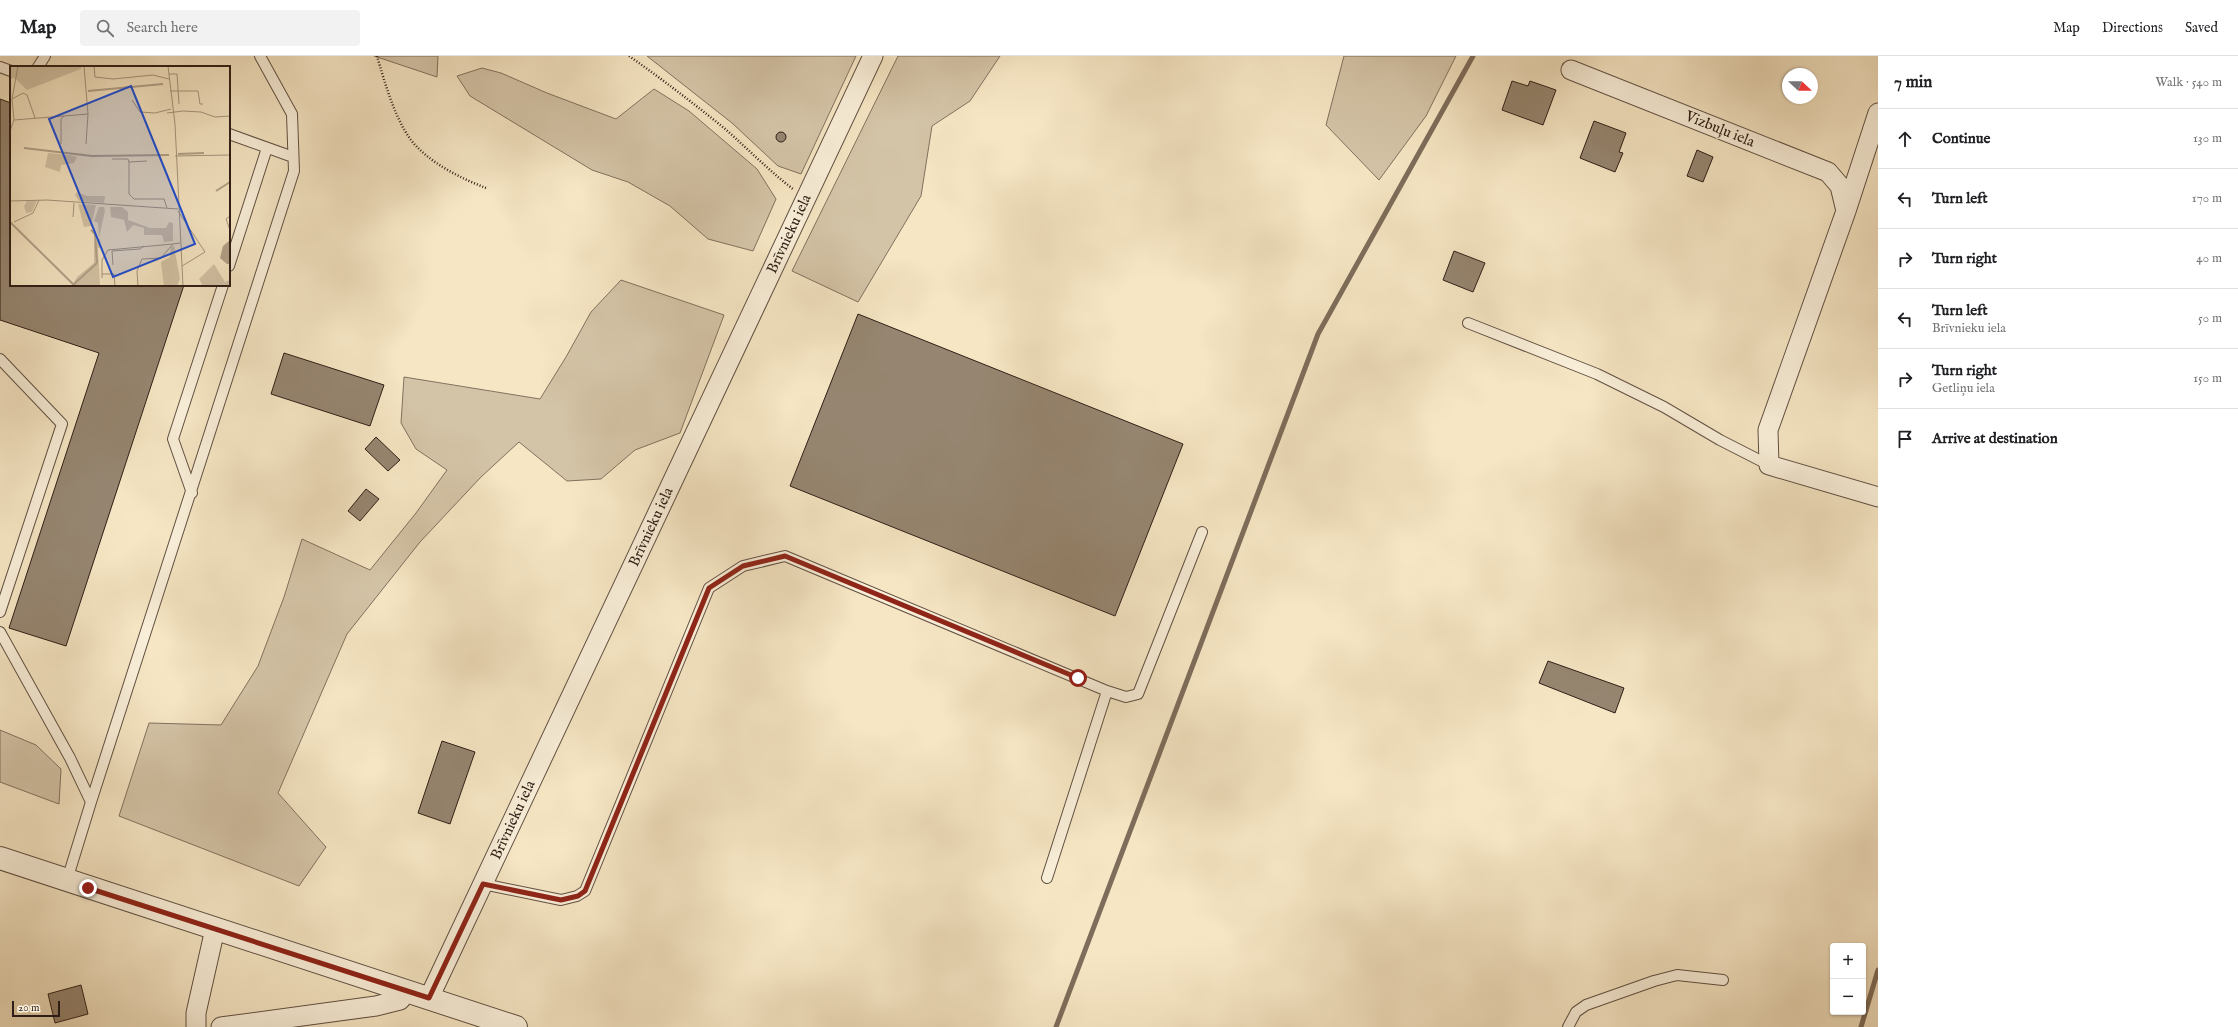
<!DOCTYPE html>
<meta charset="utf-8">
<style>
body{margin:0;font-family:"IM FELL English",serif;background:#f2f2f2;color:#202124}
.controls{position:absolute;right:12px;bottom:12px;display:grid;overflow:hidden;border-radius:4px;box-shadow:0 1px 3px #0004}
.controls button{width:36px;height:36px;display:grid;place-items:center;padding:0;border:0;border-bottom:1px solid #e0e0e0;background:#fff;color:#202124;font:20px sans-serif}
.compass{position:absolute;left:1782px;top:12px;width:36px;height:36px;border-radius:50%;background:#fff;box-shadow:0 1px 3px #0004;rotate:112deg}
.scale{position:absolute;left:12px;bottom:10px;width:48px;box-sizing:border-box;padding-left:4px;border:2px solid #2f1e17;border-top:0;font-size:11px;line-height:14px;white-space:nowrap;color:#2f1e17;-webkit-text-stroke:3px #f9efd9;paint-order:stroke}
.stop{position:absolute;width:12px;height:12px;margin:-9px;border:3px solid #8f2418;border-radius:50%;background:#fff}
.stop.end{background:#8f2418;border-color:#fff;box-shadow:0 1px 4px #0008}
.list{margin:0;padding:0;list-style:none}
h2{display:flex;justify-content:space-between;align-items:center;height:52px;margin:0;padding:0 16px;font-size:17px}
h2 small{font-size:13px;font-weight:400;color:#757577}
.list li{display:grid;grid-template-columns:26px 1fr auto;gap:12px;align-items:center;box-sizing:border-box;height:60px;padding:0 16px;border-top:1px solid #e0e0e0}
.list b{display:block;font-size:15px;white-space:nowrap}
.list p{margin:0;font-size:13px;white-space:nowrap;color:#757577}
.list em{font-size:13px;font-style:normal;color:#757577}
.icon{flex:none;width:22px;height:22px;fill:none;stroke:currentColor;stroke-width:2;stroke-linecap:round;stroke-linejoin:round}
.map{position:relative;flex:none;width:1878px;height:971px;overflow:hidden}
header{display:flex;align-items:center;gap:24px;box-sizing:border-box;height:56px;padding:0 20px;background:#fff;border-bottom:1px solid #e0e0e0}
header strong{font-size:19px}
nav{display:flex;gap:22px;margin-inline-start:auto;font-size:14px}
.search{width:280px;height:36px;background:#f2f2f2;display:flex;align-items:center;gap:10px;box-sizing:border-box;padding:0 14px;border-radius:4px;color:#757577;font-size:15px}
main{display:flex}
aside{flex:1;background:#fff}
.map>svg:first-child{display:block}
</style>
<header>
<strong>Map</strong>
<div class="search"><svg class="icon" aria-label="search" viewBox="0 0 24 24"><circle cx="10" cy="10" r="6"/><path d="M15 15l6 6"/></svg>Search here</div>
<nav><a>Map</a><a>Directions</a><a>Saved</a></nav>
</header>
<main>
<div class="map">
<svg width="1878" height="971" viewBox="0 0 1878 971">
<rect width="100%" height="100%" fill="#f6e6c4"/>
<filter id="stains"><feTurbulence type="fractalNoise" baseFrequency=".005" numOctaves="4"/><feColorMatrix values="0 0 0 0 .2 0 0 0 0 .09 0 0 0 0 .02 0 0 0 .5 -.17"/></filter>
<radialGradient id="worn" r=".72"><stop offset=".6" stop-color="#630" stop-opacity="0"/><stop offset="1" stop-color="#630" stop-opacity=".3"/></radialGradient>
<path fill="#d4c4a7" stroke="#82715f" d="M374,0H438L437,21Z
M647,0H856L801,118L778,110L732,67Z
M898,0H1000L970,45L932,70L921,140L858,246L792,215Z
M1344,0H1456L1426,60L1379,124L1326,69Z
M482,12L501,17L547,37L616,63L654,33L689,55L757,113L776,143L753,195L708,183L670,150L628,126L592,114L470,40L457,20Z
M621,224L724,259L680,377L635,394L601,423L567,425L519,386L481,421L420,486L347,578L278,737L326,791L299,830L119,760L149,667L221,669L258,610L284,541L302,483L370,514L416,457L447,414L416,393L401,367L404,321L540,343L566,301L591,256Z
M0,674L36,689L61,713L59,748L0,726Z"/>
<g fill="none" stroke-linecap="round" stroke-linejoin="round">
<path stroke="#7e6d5b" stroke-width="5" d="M1056,971L1318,278L1473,0
M1861,971L1878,914"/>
</g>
<path fill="#968671" stroke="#2f1e17" d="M1512,25L1528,30L1530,25L1556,34L1543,69L1502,54Z
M0,43L11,47V229H184L66,590L9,572L99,297L0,264Z
M1594,65L1626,77L1619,96L1623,97L1615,116L1580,102Z
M776 81a5 5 0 1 1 10 0a5 5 0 1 1-10 0Z
M1697,94L1713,101L1703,126L1687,120Z
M1454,195L1485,207L1473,236L1443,224Z
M858,258L1183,388L1115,560L790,430Z
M284,297L384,329L370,370L271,338Z
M376,381L400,404L388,415L365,393Z
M366,433L379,443L360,465L348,455Z
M1548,605L1624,632L1615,657L1539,627Z
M442,685L475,696L450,768L418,757Z
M81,929L88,958L55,967L48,938Z"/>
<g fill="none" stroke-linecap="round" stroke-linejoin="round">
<g stroke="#615042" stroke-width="12">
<path id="service" d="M0,11L11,15
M38,11L45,0
M229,78L293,101
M229,210L267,92
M1468,267L1597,318L1664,351L1720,384L1769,409
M0,303L62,368L0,556
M192,437L173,383L223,229
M0,576L70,702L91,746L67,824
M1107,635L1126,641L1138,638L1202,476
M91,746L294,115L292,58L260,0
M483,828L561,844L577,840L585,835L709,532L743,510L785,500L1107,635L1047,822
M1568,971L1576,956L1586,949L1654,925L1677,919L1723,924"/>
</g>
<g stroke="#615042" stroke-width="21">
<path id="minor" d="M1571,14L1828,116L1840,130L1846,155
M1878,57L1846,155L1768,374L1769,409L1878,441
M429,942L873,0
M196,971V957L215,873
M221,971L376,950L400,944L407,935"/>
</g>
<g stroke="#615042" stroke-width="24">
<path id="tertiary" d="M0,802L516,971"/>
</g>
<path stroke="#2f1e17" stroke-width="2.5" stroke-dasharray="1 2" stroke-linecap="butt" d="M377,0C385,27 397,72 418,92C436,110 463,123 486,132
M629,0C662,23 693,47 724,72C747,92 768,114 793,133"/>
<use href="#service" stroke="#f9efd9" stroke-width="10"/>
<use href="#minor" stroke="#f9efd9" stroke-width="19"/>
<use href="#tertiary" stroke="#f9efd9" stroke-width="22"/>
</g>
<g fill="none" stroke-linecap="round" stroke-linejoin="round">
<path stroke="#8f2418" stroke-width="5" d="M88,832L429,942L483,828L561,844L578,840L585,835L709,532L743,510L785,500L1078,622"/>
</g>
<g text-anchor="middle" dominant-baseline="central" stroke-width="3" stroke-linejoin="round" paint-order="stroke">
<g font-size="15" fill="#2f1e17" stroke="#f9efd9">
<text transform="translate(1720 73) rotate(22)">Vizbuļu iela</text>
<text transform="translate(789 178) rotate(-65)">Brīvnieku iela</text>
<text transform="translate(651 471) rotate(-65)">Brīvnieku iela</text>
<text transform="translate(513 764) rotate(-65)">Brīvnieku iela</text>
</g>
</g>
<g transform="translate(10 10)">
<rect width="220" height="220" fill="#f6e6c4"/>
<path d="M0,0H71V3L17,24L5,12L0,13ZM38,87L60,89L67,91L64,97L51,99L50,106L35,101ZM67,126L77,130H95L94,137L69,135L65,129ZM27,134L22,146L16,147L14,140L17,135ZM68,138L86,139L81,160L74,161ZM89,141H94L95,145L89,172L88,157L84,155ZM100,141H112L118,146V154L140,162H156L159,156L163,157V175L154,176L152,169H134V162L123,159L117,166L114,154L101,151ZM90,173L91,182H88L90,220H62L67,211L84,197V175ZM164,180L170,213L167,220H154L151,196L160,191L161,181ZM204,198L215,216L220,214V220H193L189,213Z" fill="#d4c4a7"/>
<path d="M219,175L220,198H217L210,192L213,180Z" fill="#b2a289"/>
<path fill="none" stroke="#b2a289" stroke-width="2" d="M78,25L153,18M14,82L82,90L159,89M168,88L194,87M206,125L220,116M0,156L65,220M81,164L85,168L87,197M64,218L87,197"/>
<path fill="none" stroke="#a6967f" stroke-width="1" d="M84,0L85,11L103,13L143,9L159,13M158,0L165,58L173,220M159,8H167L169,38M160,25H188L190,38H193M2,33L13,27L17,29L25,52M122,34L130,46L145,47L161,43M157,47L173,45L191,46L205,51L220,50M4,54L78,48L74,0M0,65L4,54L2,33L8,0M51,78V53L54,50M76,78L78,48M165,90L220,89M102,93H118L119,96M137,95L119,96V128L124,133H154L157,142M0,135L37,134L168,143M168,145L195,186L172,200M220,150L216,153L220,164M63,151L64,137M4,156L23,147L29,134M102,185L130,183L134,180M102,185L103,199M92,208H104L105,220M92,212V194L98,184L163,178M128,220L127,205L132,193L151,192L163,178L170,177"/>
<path fill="#1d4ed8" fill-opacity="0.15" stroke="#1d4ed8" stroke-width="2" d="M121,20L185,178L103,211L39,53Z"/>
<rect width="220" height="220" fill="none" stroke="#2f1e17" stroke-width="2"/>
</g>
<rect width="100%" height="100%" filter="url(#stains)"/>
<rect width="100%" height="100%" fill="url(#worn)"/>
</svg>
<div class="controls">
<button>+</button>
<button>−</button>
</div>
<svg class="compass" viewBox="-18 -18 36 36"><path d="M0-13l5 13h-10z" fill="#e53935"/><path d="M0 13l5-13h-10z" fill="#757577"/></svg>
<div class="scale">20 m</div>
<div class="stop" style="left:1078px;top:622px"></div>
<div class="stop end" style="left:88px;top:832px"></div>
</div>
<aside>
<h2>7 min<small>Walk · 540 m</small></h2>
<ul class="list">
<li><svg class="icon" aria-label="ahead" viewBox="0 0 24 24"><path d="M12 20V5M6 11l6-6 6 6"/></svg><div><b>Continue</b></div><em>130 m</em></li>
<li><svg class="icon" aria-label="left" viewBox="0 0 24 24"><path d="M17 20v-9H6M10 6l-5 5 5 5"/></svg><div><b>Turn left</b></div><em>170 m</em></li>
<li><svg class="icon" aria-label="right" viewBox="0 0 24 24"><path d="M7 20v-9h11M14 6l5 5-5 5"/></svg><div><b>Turn right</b></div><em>40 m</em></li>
<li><svg class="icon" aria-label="left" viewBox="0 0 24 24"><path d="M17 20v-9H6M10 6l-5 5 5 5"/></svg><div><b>Turn left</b><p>Brīvnieku iela</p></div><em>50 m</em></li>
<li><svg class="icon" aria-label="right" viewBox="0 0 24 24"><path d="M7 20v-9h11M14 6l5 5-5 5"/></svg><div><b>Turn right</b><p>Getliņu iela</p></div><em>150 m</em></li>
<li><svg class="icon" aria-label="arrive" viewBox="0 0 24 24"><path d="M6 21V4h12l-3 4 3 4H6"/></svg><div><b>Arrive at destination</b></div></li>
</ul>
</aside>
</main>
